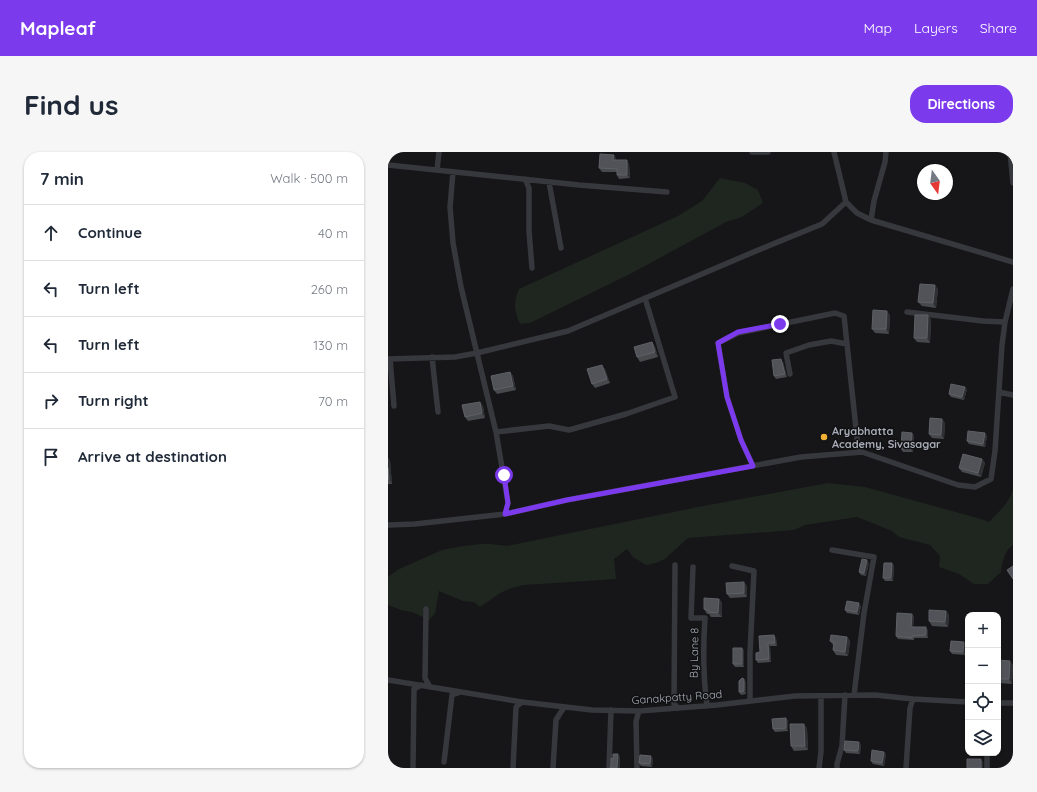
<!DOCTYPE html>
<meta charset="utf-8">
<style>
body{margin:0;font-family:Quicksand,sans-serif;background:#f6f6f7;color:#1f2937}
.controls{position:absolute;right:12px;bottom:12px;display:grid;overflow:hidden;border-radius:8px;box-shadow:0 1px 3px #0004}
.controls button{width:36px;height:36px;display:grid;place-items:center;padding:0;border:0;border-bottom:1px solid #e0e1e3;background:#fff;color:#1f2937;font:20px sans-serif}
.compass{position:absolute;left:529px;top:12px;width:36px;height:36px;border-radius:50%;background:#fff;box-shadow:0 1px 3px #0004;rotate:166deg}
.stop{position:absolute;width:12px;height:12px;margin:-9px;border:3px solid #7c3aed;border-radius:50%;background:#fff}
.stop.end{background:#7c3aed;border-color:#fff;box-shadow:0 1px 4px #0008}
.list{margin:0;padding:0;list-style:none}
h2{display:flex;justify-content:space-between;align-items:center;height:52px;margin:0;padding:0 16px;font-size:17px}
h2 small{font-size:13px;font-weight:400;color:#747a83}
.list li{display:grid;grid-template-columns:26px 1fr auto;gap:12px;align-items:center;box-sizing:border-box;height:56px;padding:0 16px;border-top:1px solid #e0e1e3}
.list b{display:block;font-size:15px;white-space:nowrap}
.list em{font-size:13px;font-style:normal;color:#747a83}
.icon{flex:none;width:22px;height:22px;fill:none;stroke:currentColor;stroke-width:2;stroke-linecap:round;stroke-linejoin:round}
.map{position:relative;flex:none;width:625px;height:616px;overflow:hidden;border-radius:16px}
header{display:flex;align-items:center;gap:24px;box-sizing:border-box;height:56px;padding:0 20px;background:#7c3aed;color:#fff}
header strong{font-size:19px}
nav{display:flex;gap:22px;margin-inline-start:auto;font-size:14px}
.intro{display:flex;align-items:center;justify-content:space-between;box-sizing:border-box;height:96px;padding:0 24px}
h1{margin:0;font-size:28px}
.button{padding:10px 18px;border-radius:16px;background:#7c3aed;color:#fff;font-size:14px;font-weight:700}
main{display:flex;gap:24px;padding:0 24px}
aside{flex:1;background:#fff;border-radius:16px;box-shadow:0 1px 3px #0004}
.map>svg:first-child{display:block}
</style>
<header>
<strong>Mapleaf</strong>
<nav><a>Map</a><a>Layers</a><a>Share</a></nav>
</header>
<div class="intro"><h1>Find us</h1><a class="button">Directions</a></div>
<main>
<aside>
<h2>7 min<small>Walk · 500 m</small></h2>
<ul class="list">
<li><svg class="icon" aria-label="ahead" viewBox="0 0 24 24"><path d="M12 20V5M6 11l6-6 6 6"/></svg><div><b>Continue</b></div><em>40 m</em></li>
<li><svg class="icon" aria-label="left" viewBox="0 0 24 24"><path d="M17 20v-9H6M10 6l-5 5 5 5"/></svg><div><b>Turn left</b></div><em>260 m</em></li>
<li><svg class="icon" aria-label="left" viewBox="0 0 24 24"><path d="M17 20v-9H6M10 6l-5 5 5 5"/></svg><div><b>Turn left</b></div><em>130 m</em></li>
<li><svg class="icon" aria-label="right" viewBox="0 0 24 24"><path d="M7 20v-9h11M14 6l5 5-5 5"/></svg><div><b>Turn right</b></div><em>70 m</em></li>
<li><svg class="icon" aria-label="arrive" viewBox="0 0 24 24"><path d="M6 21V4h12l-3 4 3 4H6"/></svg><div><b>Arrive at destination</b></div></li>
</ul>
</aside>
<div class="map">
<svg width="625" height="616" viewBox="0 0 625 616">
<rect width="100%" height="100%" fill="#161618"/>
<path fill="#1e261f" d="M332,26L357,31L370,38L375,51L354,65L338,70L244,121L142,171L132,172C126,157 125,152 131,137L290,64L314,49Z
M440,331L477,335L593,367L601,370C611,359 621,352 625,337V393C617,398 614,410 613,420L600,432H586L571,422L551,415L552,404L542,393L511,385L504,379L469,365L417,373L406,378L300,386L277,407L268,411L258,413L245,405L239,397L226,407L228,427L136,433C126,435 116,438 108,444C103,447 98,451 92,455L86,450L75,449L51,439L47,461L41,468L24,460L13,458L0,453V425L9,418L54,398L76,394L93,392H103L119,394L310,355Z"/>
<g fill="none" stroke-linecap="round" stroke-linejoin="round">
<path stroke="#37383d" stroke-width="5.5" d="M364,0H380
M446,0L458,50L469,61L483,68L625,110
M622,0L625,31
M0,13L191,33L279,40
M49,18L51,0
M65,20L62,55L65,91L73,135L108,280L120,351L117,362
M137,27L141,36V79L144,116
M161,30L173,96
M483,68L486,49L497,10L498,0
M519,160L595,169L617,170
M44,205L50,260
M0,207L67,205L89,201L180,179L368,99L434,72L458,50
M2,207L6,254
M402,222L398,201L421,193L443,189L459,192
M611,240L625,243
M108,280L161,274L181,278L238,262L287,245L257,146
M365,314L353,288L339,245L330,191L350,181L447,161L456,164L470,295L474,300
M0,373L27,372L117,362L179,348L413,305L474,300L570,333L587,335L603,327L607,299L614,193L617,170L625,137
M444,398L486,405L476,461L466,543
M287,413L286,552L290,556
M344,414L366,419L362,501V549
M305,415L303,466H317C315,495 315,524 319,554
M38,457L37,526L42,535
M0,528L134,550L204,558L251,559L329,553L407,544L487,543L525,547L580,550
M610,551H625
M599,601V616
M56,610L64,543L73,540
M25,616L26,537L33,533
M125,616L128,555L134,550
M165,616L168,568L176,555
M221,616L223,558
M249,616L248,569L251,559
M431,616L433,600V544
M449,616V612L454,594L457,543
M518,616L522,556L525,547"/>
</g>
<path fill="#47494d" d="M228,6V8L241,12L242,26L231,27L229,23V20H214L211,16Z
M550,137L548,156L534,154L530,150Z
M502,163L501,182L487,181L484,177Z
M540,163L543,168L542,191L529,190L526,186Z
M264,190L267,195L270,205L252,210L249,205Z
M395,210L399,225L388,227L386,224Z
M217,217L222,231L207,236L204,232Z
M122,220L125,224L128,238L109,242L106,238Z
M579,237L576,248L563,245L561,242Z
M92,250L95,254L97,266L80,269L77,265Z
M554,267L557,271L556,287L544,286L541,282Z
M524,281L526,284L525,300H515L513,297Z
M597,281L599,284L597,295L581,292L579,289Z
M0,306L2,309L4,332H0Z
M594,307L597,311L593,325L574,320L571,316Z
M481,411L478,424L473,423L471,420Z
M504,411L506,414L505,429H497L495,426Z
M356,430L359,435V445L342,446L339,442Z
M331,447L334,451V465H323L321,462H319L316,457Z
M473,454L471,463L459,461L457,458Z
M558,459L561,463L560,475L544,474L541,469Z
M524,462L526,465L525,475L540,478V486H526V488L510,487L508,484Z
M386,483L388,486L389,494H382L383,510L370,511L368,508L372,500Z
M459,485L462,489L460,504L448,503L445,498L446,494L442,489Z
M578,493V503L564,502L562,499Z
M356,498V515H347L345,512Z
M610,508L625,513L624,532L610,531Z
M358,530V542L353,543L351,540Z
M398,566L400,569V579L387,580L385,577Z
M419,576L420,598L406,599L403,594Z
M473,593L472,602L458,601L456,598Z
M498,602L496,614L485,612L483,609Z
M265,607L264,615L253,614L251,611Z"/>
<path fill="#2f3033" d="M226,3L228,6V12L225,8Z
M239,8L241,12L242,26L239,23Z
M547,133L550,137L548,156L545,151Z
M499,159L502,163L501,182L498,177Z
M540,163L543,168L542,191L539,186Z
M264,190L267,195L270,205L267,200Z
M393,207L395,210L399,225L397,222Z
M214,213L217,217L222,231L219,227Z
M122,220L125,224L128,238L125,234Z
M577,235L579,237L576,248L574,245Z
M92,250L95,254L97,266L94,261Z
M554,267L557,271L556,287L553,283Z
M524,281L526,284L525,300L523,297Z
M597,281L599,284L597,295L595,292Z
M0,306L2,309L4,332L1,327L0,316Z
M594,307L597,311L593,325L590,321Z
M479,408L481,411L478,424L476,421Z
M504,411L506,414L505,429L503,426Z
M356,430L359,435V445L356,441Z
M331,447L334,451V465L330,461Z
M471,451L473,454L471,463L469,460Z
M558,459L561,463L560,475L557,470Z
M524,462L526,465L525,478L523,475Z
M538,475L540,478V486L538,483Z
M386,483L388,486L389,494L387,491Z
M459,485L462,489L460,504L457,500Z
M576,490L578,493V503L575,500Z
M380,491L382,494L383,510L381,507Z
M354,496L356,498V515L354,512Z
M622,509L625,513L624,532L621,527Z
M356,527L358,530V542L356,539Z
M398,566L400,569V579L398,576Z
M416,572L419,576L420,598L417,594Z
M471,590L473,593L472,602L470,599Z
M496,600L498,602L496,614L494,611Z
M230,602L232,605V616H229Z
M263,604L265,607L264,615L262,612Z
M593,607L595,610V616H593Z"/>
<path fill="#525359" stroke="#5f6168" d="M212,2L226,3L225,8H239V23H229V17L211,16Z
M532,132L547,133L545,151L530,150Z
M485,158L499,159L498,177H484Z
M527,163H540L539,186H526Z
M264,190L267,200L249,205L246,195Z
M393,207L397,222L386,224L384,208Z
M214,213L219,227L204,232L199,217Z
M122,220L125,234L106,238L103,224Z
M563,232L577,235L574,245L561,242Z
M92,250L94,261L77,265L74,253Z
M542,266L554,267L553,283L541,282Z
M580,279L597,281L595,292L579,289Z
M514,280L524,281L523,297H513Z
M575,302L594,307L590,321L571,316Z
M0,316L1,327L0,328Z
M474,407L479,408L476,421L471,420Z
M496,411H504L503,426H495Z
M625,414V427L619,418Z
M356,430V441L339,442L338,431Z
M316,446L331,447L330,461L320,460V458L316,457Z
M459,449L471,451L469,460L457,458Z
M541,458L558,459L557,470L541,469Z
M509,461L524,462L523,475H538V483L524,484V486L508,484Z
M386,483L387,491H380L381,507L368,508V501L372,500L371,484Z
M443,483L459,485L457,500L445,498L446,490L442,489Z
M563,489L576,490L575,500L562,499Z
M345,496H354V512H345Z
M610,508L622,509L621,527H610Z
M354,526L356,527V539L351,540V529Z
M398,566V576L385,577L384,567Z
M402,572H416L417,594H403Z
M457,589L471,590L470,599L456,598Z
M484,598L496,600L494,611L483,609Z
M225,602H230L229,616H222L223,614V606L225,607Z
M252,603L263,604L262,612L251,611Z
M579,607H593V616H579Z"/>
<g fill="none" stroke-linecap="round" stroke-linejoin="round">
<path stroke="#7c3aed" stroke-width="5" d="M116,323L120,351L117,362L179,348L365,314L353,288L339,245L330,191L350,180L392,172"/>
</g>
<circle fill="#f2b134" stroke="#111113" stroke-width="1.5" cx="436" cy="285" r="4"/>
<g text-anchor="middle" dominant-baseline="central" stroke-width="3" stroke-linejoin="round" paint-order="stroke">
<g font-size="11" font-weight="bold" fill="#a8adb8" stroke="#111113" text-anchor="start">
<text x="444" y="279">Aryabhatta<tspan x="444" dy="13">Academy, Sivasagar</tspan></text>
</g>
<g font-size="11" fill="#a8adb8" stroke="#111113">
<text transform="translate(306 501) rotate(-89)">By Lane 8</text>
<text transform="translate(289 545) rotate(-4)">Ganakpatty Road</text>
</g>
</g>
</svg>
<div class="controls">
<button>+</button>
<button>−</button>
<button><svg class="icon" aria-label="locate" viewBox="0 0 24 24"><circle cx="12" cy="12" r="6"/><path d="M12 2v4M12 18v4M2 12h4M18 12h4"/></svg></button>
<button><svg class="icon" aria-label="layers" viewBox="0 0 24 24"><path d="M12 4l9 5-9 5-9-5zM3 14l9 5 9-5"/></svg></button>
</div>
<svg class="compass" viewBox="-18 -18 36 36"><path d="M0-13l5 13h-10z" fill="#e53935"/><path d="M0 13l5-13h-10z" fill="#747a83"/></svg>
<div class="stop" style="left:116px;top:323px"></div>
<div class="stop end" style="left:392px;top:172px"></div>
</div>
</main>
